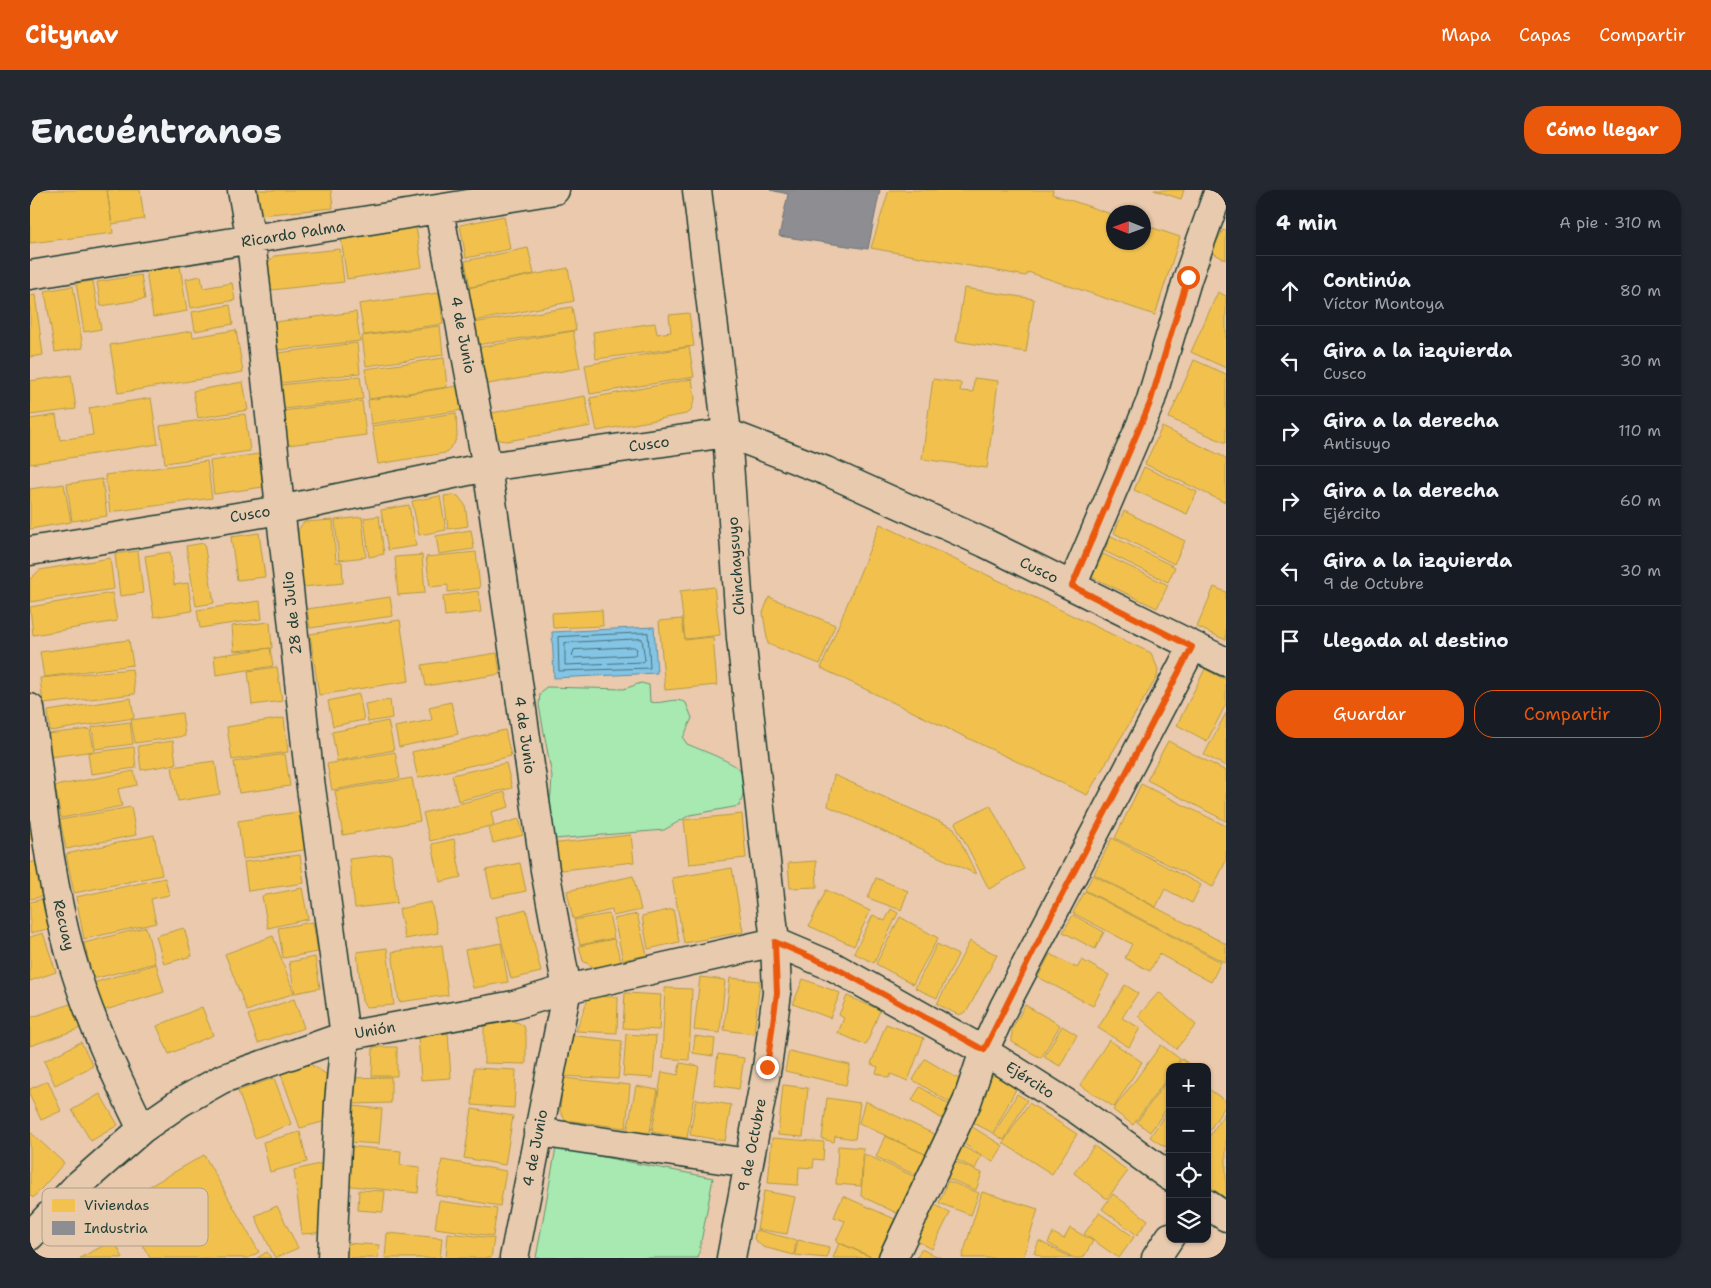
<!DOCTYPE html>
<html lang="es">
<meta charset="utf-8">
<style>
body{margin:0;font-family:"Shantell Sans",sans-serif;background:#242831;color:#f1f3f6}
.controls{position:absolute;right:15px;bottom:15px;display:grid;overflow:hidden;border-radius:10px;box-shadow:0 1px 4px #0004}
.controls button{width:45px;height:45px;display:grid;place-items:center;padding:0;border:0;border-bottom:1px solid #363941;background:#171b24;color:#f1f3f6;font:25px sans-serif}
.compass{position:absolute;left:1076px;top:15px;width:45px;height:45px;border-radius:50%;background:#171b24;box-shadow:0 1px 4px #0004;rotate:271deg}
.stop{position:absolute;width:15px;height:15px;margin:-11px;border:4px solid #ea580c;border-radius:50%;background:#fff}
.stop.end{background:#ea580c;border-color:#fff;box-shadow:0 1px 5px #0008}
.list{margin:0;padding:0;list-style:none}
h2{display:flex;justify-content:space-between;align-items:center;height:65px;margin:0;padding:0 20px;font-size:21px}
h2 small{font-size:16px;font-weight:400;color:#9ea1a6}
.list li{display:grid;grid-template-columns:32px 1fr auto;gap:15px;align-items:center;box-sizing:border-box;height:70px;padding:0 20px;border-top:1px solid #363941}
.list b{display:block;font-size:19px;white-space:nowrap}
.list p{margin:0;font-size:16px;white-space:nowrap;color:#9ea1a6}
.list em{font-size:16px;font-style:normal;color:#9ea1a6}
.actions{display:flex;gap:10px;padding:15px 20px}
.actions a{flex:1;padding:11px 0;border:1px solid #ea580c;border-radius:20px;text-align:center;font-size:18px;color:#ea580c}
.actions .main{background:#ea580c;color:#fff}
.icon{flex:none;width:28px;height:28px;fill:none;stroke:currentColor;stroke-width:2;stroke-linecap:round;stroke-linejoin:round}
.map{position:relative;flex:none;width:1196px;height:1068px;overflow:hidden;border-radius:20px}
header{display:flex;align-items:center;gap:30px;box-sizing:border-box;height:70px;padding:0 25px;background:#ea580c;color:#fff}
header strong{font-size:24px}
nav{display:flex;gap:28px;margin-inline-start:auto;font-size:18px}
.intro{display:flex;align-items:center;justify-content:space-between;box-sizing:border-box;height:120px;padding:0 30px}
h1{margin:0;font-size:35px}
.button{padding:12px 22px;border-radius:20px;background:#ea580c;color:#fff;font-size:18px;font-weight:700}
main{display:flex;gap:30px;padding:0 30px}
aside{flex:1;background:#171b24;border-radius:20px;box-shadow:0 1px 4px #0004}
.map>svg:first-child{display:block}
</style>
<header>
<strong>Citynav</strong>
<nav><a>Mapa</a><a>Capas</a><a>Compartir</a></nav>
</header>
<div class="intro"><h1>Encuéntranos</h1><a class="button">Cómo llegar</a></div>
<main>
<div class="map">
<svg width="1196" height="1068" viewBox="0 0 1196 1068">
<rect width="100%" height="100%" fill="#eac9ac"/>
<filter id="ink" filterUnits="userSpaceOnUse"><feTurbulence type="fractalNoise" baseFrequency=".02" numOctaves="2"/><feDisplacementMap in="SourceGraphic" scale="10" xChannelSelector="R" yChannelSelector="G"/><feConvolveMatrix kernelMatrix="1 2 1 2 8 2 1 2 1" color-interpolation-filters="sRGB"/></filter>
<g filter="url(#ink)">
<path fill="#a8e9b1" stroke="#649372" d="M611,493L619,495L620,512C633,515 644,506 656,513L662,528L653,548L657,554C668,559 707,573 712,582C717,592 713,607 709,616L660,625L634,640L524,649L518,618L521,604L522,586L509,515L510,504L516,497L594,499Z
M526,958L683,988L668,1068H506Z"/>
<path fill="#84c4e5" stroke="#5c8e9e" d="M624,437L627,483L524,488L522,442Z"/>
<path fill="#f2c14e" stroke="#b39946" d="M0,0H77L83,43L0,53Z
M77,0H110L114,29L82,34Z
M227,0H301L303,18L229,25Z
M859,0H1023L1022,4L1084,25V52H1114V35L1150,47L1125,125L998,82L996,86L841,58Z
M1124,0H1154L1151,9Z
M474,26L480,59L436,68L430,35Z
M386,37L392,77L317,89L311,48Z
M1193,40L1196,41V70L1181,62Z
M498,58L504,84L440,97L435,71Z
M310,59L314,92L241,100L238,73L244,66Z
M150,76L157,121L123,127L116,81Z
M538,78L544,111L445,131L438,98Z
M111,85L115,109L71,116L67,92Z
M171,86L173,98L202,93L205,110L161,118L156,89Z
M63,91L71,139L54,142L46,93Z
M43,96L53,158L25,162L15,101Z
M934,98L1004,109L996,162L926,151Z
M1188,102L1196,106V178L1161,162Z
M409,103L413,134L334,145L329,114Z
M5,105L13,165L0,167V106Z
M200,115L203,134L165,141L162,122Z
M542,117L546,140L446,155L443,133Z
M326,122L330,151L248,160L245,132Z
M659,123L664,156L566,169L563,142L625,133L627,144L641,142L639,125Z
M410,136L413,165L336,176L332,146Z
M206,140L213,182L88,203L80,155L162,141L163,147Z
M543,141L550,178L452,195L446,158Z
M327,153L330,183L252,193L248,163Z
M659,157L664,187L560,204L555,175Z
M414,168L417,197L339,209L335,179Z
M1164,170L1196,184V253L1139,228Z
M41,185L46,219L0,225V191Z
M330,186L333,209L254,219L251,195Z
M944,188L968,191L957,278L892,269L903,189L931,193L930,201L943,202Z
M662,189L665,209L660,222L656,224L567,241L560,208Z
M213,192L218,220L168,228L163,201Z
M428,196L432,220L341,234L338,210Z
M555,206L561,236L477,251L469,250L466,244L462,223Z
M121,208L128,254L0,274V229L26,225L30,250L63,245L59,218Z
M332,211L336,245L258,255L253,221Z
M426,223L427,246L424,254L415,263L348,274L342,236Z
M215,224L220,261L135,273L130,236Z
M1132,237L1196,268V308L1194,312L1115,274Z
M229,264L233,297L184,304L180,271Z
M177,271L182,308L80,322L75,285Z
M1114,277L1167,302L1157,324L1104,300Z
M72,289L77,326L42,331L37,294Z
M34,294L41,332L0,339V299Z
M423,305L428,306L435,315L438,336L418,339L414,306Z
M410,306L416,340L389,345L382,311Z
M379,315L386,356L358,360L351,320Z
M1094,321L1155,351L1144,374L1084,343Z
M349,326L354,364L339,367L334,328Z
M332,327L336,367L309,370L305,330Z
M303,330L306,372H312L313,393L272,397L268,340L274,332Z
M850,334L1121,463L1128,479L1127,487L1057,605L791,478Z
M441,340L444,359L409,364L406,346Z
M229,343L235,387L207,390L201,347Z
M1081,346L1145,377L1138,392L1074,361Z
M174,353L184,413L166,416L156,356Z
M108,361L113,403L90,406L85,364Z
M140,362L144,395L158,393L162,421L124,427L115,366Z
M446,362L450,398L418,402V395L400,397L396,367Z
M1073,364L1138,395L1127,418L1062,387Z
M392,365L395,403L368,405L365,367Z
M80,368L84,399L0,412V389L10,380Z
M684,397L690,445L655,449L650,401Z
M1184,397L1196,402V450L1167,437Z
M448,401L451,422L415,426L413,406Z
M82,403L87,431L3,445L0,417Z
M360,407L363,426L280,438L277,419Z
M739,407L805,435L790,474L738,454L733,423Z
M230,411L232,429L170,438L167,420Z
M572,420L573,436L523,438L522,423Z
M652,429L655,450L683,447L687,495L635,500L629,431Z
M370,430L379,491L289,505L280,444Z
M240,432L242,458L204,461L202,436Z
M99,450L103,475L14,487L10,462Z
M240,458L243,476L186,485L184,466Z
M467,463L470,484L396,496L392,475Z
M247,477L252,511L222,515L218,481Z
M102,479L105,504L13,514L10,488Z
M1175,479L1196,490V514L1177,551L1147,535Z
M329,504L334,530L303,536L298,511Z
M101,508L104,528L20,541L18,521Z
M360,510L362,528L338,532L335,514Z
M421,512L428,544L369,557L365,537L402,530L399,517Z
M152,523L155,546L105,553L101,530Z
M1196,523V576L1174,565Z
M254,528L258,562L202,570L197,537Z
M358,531L364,560L307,571L302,542Z
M100,532L103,554L65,559L62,537Z
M60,539L64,561L20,567L17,544Z
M475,540L481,566L388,588L382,562Z
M143,551L146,574L111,580L108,556Z
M1138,551L1196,581V631L1117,590Z
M104,557L106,578L61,584L58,563Z
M365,562L370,588L302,600L297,574Z
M255,564L260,596L209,603L204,572Z
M185,571L190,604L148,611L142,577Z
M476,573L482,598L428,611L422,585Z
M104,581L107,595L88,599L92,616L31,628L25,596Z
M804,585L924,638L946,684L798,616Z
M382,588L390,631L313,645L305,601Z
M1111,594L1196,636V671L1183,697L1085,648Z
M475,602L479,617L461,622L464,635L400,651L393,623Z
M960,615L994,679L959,699L925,633Z
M101,617L106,645L36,659L30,630Z
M274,621L280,659L213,669L208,631Z
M712,624L716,668L659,674L654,630Z
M489,629L493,645L463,653L459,638Z
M3,631L7,648L0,649V632Z
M124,645L132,685L44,703L36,664Z
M601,645L604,672L523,681L520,654Z
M1082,648L1171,695L1162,713L1135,699L1126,717L1064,684Z
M424,649L431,687L410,692L402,654Z
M361,664L367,713L325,718L319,669Z
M270,665L274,693L218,701L214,672Z
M7,671L14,706L0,709V673Z
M786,671L787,697L760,698L758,673Z
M490,673L496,701L462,708L456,680Z
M702,678L713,742L654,753L642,688Z
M1063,685L1196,754V773L1055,700Z
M603,686L611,720L583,726L582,720L543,729L537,701Z
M135,688L139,705L121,709L126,733L54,749L46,707Z
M846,688L878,701L871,720L838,708Z
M272,698L278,729L238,738L232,706Z
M796,700L840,721L824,756L779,736Z
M1055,701L1191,772L1181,792L1129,764L1120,781L1095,768L1102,754L1043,723Z
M17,708L23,738L0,743V712Z
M401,712L408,743L375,749L369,719Z
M496,719L511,782L481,789L466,727Z
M643,719L649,752L618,759L612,726Z
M861,719L868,723L844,773L824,763L843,725L855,731Z
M579,724L584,748L550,755L544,730Z
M607,724L617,765L593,770L584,729Z
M1043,725L1074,742L1065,759L1033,742Z
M870,727L908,748L883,794L846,774Z
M283,732L288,762L253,768L248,738Z
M116,737L125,773L63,789L54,753Z
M154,738L162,766L134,774L126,746Z
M13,743L26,782L0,791V747Z
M243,746L264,803L217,821L195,764Z
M584,749L592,774L563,777L553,771L549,756Z
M940,751L967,765L937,821L929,825L907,814Z
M471,753L478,792L443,798L435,760Z
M907,754L928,765L907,808L885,798Z
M412,755L418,805L369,812L362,762Z
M357,758L364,815L336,817L332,811L327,762Z
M1020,764L1047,778L1052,770L1079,785L1063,816L1008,787Z
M285,767L290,798L265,803L259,772Z
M126,774L134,802L69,822L60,794Z
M670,787L695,790L690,843L664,840Z
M700,788L730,791L724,844L694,840Z
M773,789L810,803L800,828L763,814Z
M1095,795L1108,803L1092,828L1110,838L1099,857L1068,838Z
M635,798L662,799L659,870L632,868Z
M1129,802L1166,835L1146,859L1108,826Z
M595,803L631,805L629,840L593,838Z
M559,806L588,807L587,843L546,841Z
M817,806L850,820L836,855L808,843L814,828L809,825Z
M264,809L274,838L228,853L218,825Z
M43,813L51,838L0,856V828Z
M995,815L1030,835L1011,868L982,852V839Z
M172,817L183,845L139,864L127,836Z
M454,831H480L489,833L494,836L496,845V874L454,873Z
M856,834L894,848L878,891L861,884L859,888L846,883L848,877L841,874Z
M1032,836L1047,845L1030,876L1014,867Z
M418,843L421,888L391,890L388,846Z
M596,844L626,846L623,888L593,886Z
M538,845L592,851L588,889L531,886Z
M665,846L685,849L683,866L663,863Z
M1079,850L1112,872L1084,917L1050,895Z
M51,852L63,876L25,895L14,871Z
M1131,855L1150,869L1145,877H1140V884L1103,935L1083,920Z
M343,857H367V886H342Z
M759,861L820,875L816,895L755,881Z
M688,864L714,868L709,899L684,895Z
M895,869L934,892L921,913L883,890Z
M1152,869L1163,877H1146Z
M650,873L669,876L657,948L622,942L632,882L648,885Z
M280,874L296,884L300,930L270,938L251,884Z
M444,878L486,880L484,918L442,915Z
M962,884L987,897L963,943L938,930Z
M1140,886V914L1120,942L1107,932Z
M361,887V913L321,914L320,888Z
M244,888L261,934L225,948L208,901Z
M533,888L600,895L596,938L535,930L530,921Z
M18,891L31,921L11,930L0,906V899Z
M753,895L778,898L773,947L748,945Z
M606,896L628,900L619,946L597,942Z
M890,897L922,916L914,930L882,910Z
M1177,898L1196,911V915L1177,944Z
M70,904L88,935L61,951L42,920Z
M987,904L997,910L974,950L964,944Z
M797,908L830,913L825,949L805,946L804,952L792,949Z
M666,909L701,915L695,951L660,945Z
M835,911L908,946L899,966L829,933Z
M999,913L1047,944L1022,984L973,953Z
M322,916L352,919L349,954L319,952Z
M1140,917V949L1135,957L1120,947Z
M442,919L483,926L475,975L434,968Z
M1196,921V1008L1177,995V950Z
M936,933L973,956L963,972L926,949Z
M0,942L34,973L3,1008L0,1005Z
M270,942L277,972L240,982L233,952Z
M855,946L899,966L890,987L846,967Z
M742,948L794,952L793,970L784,969L783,978L769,977L768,995L738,993Z
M1140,954V965L1135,962Z
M930,955L951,966L945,979L923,968Z
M317,956L371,961L370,975L390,977L388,1003L313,995Z
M808,956L833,958L831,996L806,994Z
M1064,956L1098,981L1077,1009L1044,983Z
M834,964L890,989L873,1026L831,1006Z
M174,965L229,1062L218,1068H120L89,1014Z
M914,967L952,983L946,1000L907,984Z
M412,970L476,981L470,1016L406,1005Z
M298,972L297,1042L272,1044L264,980Z
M918,991L949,1003L941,1025L909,1013Z
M329,1000L355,1001L353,1022L328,1020Z
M734,1001L765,1007L757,1044L727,1039Z
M952,1002L1008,1019L993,1068H932Z
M1083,1004L1118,1030L1107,1045L1072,1019Z
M813,1006L867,1030L851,1068H844L806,1051L815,1031L804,1027Z
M896,1010L920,1023L902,1059L878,1046Z
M409,1011L467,1019L463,1046L405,1038Z
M247,1016L268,1058L245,1068L225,1026Z
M1069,1023L1104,1047L1089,1068L1054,1044Z
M1040,1038L1063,1051L1053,1068H1044L1018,1053L1023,1043L1034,1049Z
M726,1040L766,1050L764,1065L733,1057L724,1049Z
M357,1043L412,1048L410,1068H355Z
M418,1043L464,1048L461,1068H416Z
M84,1050L93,1068H50Z
M768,1050L799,1057L797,1068L765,1065Z
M1009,1051L1042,1068H1014L1004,1063Z
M312,1053L349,1055L348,1068H311Z
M809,1053L843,1068H803Z
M891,1059L911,1068H887Z
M237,1062L241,1068H227Z"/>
<path fill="#8d8d92" stroke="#6c7576" d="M740,0H850L838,59L749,46L758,4Z"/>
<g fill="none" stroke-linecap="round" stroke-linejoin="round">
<path stroke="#47737b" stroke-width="1" d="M618,443L620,478L529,481L528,447Z
M612,449L615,470L613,472L535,475V453Z
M604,457L607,459L605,465L544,468L542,466L544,460Z"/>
<g stroke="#1f3d34" stroke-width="31">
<path id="minor" d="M212,0L221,51L279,583L315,846L309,913L302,1068
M667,0L697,243L711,448L745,752L747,803L737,877L701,1068
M409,20L457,277L515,680L537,799L484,1068
M0,85L525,0
M0,361L250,320L457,277L697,243L796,281L955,353L1196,472
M1042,396L1120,213L1158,87L1189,0
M0,518C11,600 18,683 40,763C57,824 84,882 112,939
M745,752L804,777L954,861L1049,921L1140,987
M508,942L718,973
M1177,1014L1196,1027
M0,1046L46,997L112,939L151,912L192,889L315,846L484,815L537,799L745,752
M863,1068L937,912L954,861L974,817L1162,457
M1126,1068L1140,1047"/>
</g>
<use href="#minor" stroke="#e8cbaf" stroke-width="28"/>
</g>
</g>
<g fill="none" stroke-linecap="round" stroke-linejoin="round" filter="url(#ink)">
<path stroke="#ea580c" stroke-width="6" d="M737,877L747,803L745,752L804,777L954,860L1022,724L1162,457L1042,396L1120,213L1158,87"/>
</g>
<g text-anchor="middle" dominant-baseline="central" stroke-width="5" stroke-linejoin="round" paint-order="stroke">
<g font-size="15" fill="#1f3d34" stroke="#e8cbaf">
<text transform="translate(263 44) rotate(-9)">Ricardo Palma</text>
<text transform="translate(433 145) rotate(79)">4 de Junio</text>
<text transform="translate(619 254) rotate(-8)">Cusco</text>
<text transform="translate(220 324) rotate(-9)">Cusco</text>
<text transform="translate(706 376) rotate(-94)">Chinchaysuyo</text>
<text transform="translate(1009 380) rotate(26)">Cusco</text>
<text transform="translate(262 423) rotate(-96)">28 de Julio</text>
<text transform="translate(495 545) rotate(82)">4 de Junio</text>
<text transform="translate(34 735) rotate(77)">Recuay</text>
<text transform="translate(345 840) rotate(-10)">Unión</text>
<text transform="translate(1000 890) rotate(33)">Ejército</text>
<text transform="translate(722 955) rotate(-79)">9 de Octubre</text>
<text transform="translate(505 958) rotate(-79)">4 de Junio</text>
</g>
</g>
<rect x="12" y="998" width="166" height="58" rx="8" fill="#e8cbaf" stroke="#aca08a" stroke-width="1"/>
<rect x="22" y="1009" width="23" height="13" fill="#f2c14e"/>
<rect x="22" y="1031" width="23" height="14" fill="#8d8d92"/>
<g font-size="14" fill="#1f3d34">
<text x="54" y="1020">Viviendas</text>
<text x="54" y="1043">Industria</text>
</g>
</svg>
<div class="controls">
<button>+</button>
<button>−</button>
<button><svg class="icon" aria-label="locate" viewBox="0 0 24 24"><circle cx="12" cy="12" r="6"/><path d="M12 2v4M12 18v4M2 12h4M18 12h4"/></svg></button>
<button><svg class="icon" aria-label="layers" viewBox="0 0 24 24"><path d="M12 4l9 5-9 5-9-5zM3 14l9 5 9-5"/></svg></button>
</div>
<svg class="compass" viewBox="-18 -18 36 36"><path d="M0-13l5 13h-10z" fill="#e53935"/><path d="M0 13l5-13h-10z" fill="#9ea1a6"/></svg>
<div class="stop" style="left:1158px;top:87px"></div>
<div class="stop end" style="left:737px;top:877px"></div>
</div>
<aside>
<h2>4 min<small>A pie · 310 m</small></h2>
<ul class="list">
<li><svg class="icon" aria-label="ahead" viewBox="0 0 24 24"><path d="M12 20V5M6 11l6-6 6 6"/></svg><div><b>Continúa</b><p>Víctor Montoya</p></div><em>80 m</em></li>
<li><svg class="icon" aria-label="left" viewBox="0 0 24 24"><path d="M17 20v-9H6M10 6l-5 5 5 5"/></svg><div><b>Gira a la izquierda</b><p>Cusco</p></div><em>30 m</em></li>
<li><svg class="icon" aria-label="right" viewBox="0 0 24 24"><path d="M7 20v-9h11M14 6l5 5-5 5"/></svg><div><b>Gira a la derecha</b><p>Antisuyo</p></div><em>110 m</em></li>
<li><svg class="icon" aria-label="right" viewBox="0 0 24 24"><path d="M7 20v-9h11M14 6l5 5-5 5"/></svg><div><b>Gira a la derecha</b><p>Ejército</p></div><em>60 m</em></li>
<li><svg class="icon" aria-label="left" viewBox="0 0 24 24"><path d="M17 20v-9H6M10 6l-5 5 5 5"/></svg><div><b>Gira a la izquierda</b><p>9 de Octubre</p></div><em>30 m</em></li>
<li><svg class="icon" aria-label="arrive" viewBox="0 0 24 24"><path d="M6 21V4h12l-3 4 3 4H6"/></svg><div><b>Llegada al destino</b></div></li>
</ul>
<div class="actions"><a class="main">Guardar</a><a>Compartir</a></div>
</aside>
</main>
